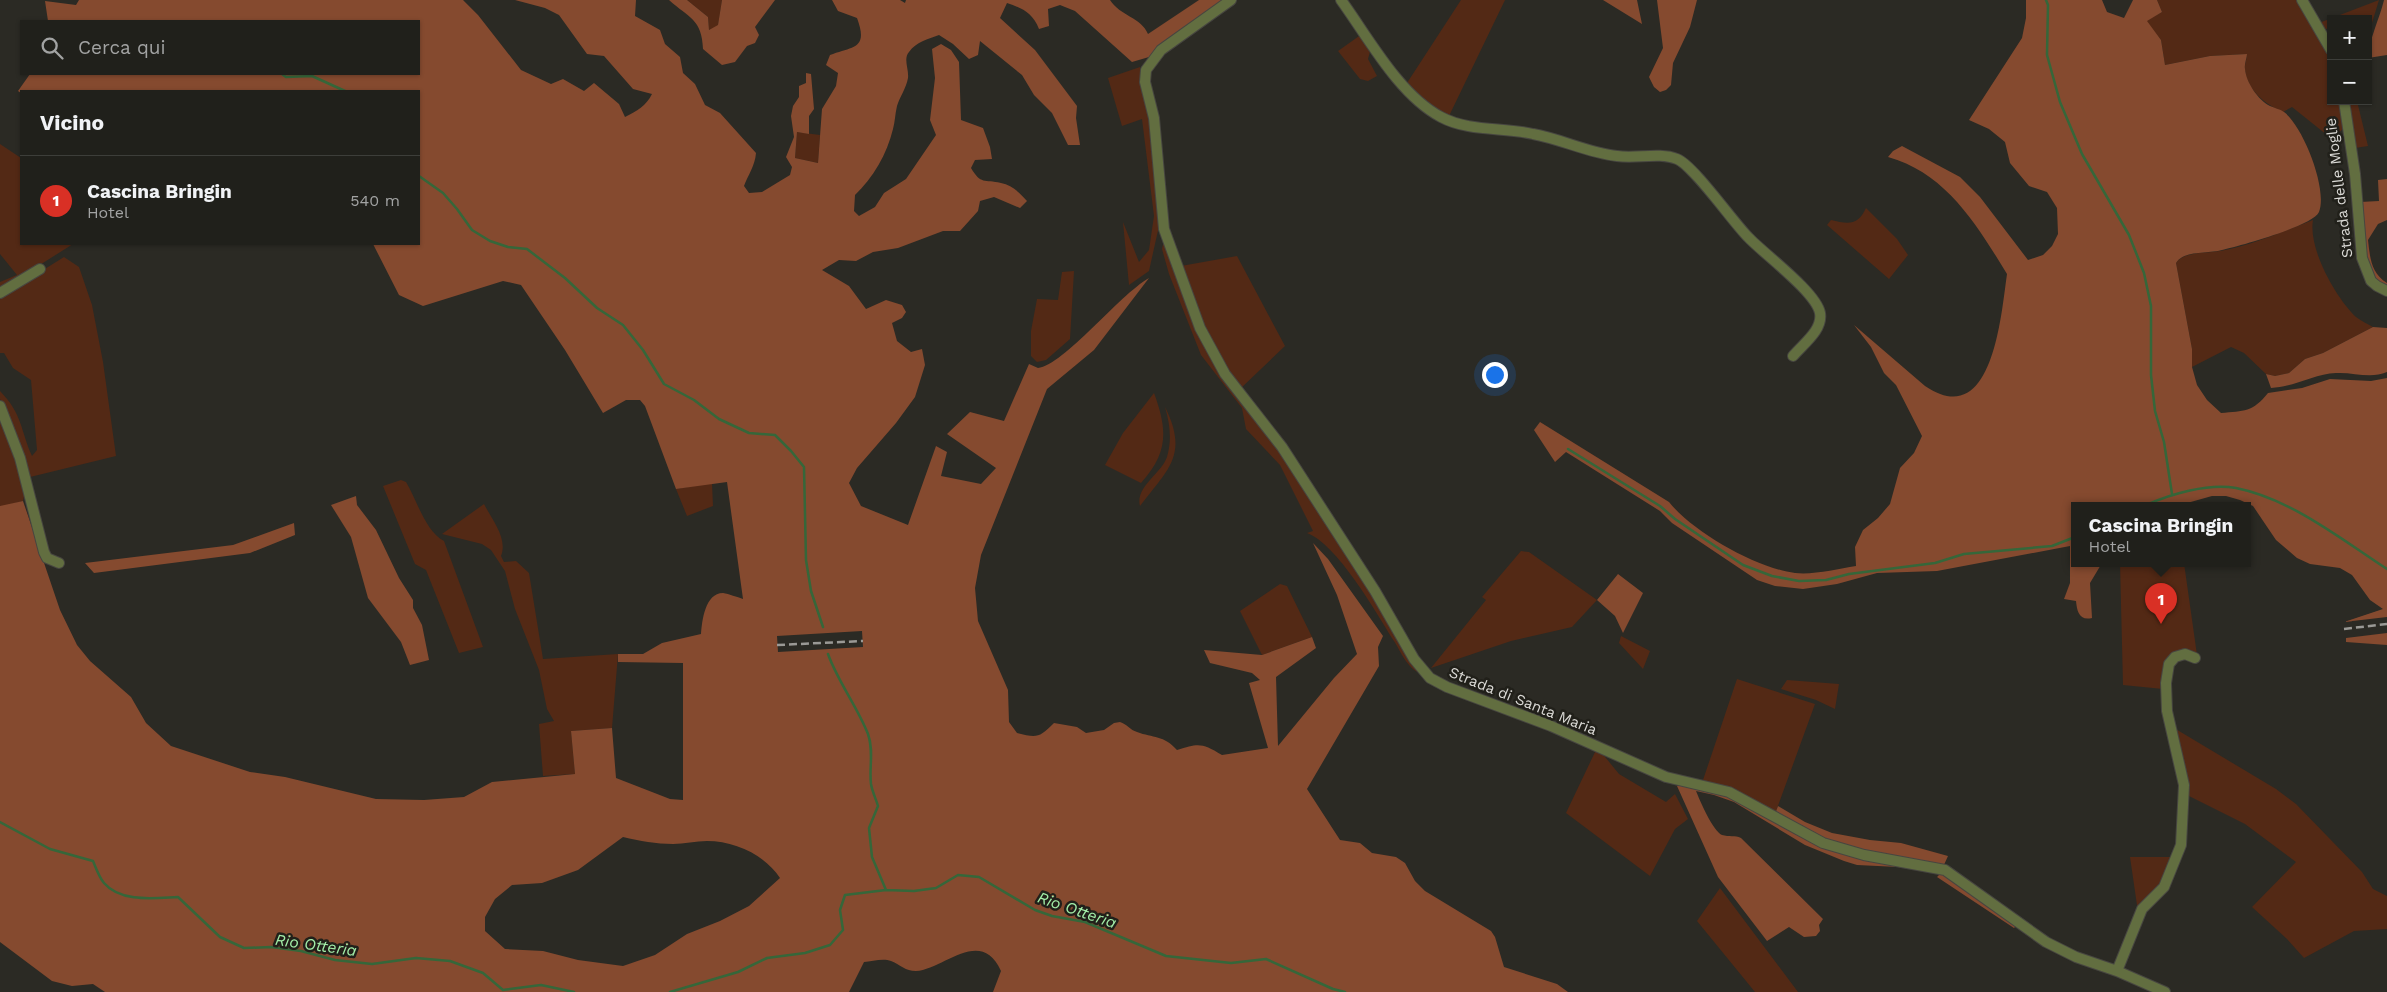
<!DOCTYPE html>
<html lang="it">
<meta charset="utf-8">
<style>
body{margin:0;font-family:"Work Sans",sans-serif;background:#2d2d28;color:#f1f3f6}
.controls{position:absolute;right:15px;top:15px;display:grid;overflow:hidden;border-radius:0px;box-shadow:0 1px 4px #0004}
.controls button{width:45px;height:45px;display:grid;place-items:center;padding:0;border:0;border-bottom:1px solid #3d3e3a;background:#20201b;color:#f1f3f6;font:25px sans-serif}
.you{position:absolute;left:1494px;top:374px;width:18px;height:18px;margin:-12px;border:4px solid #fff;border-radius:50%;background:#1a73e8;box-shadow:0 0 0 8px #1a73e833}
.badge{display:grid;place-items:center;width:32px;height:32px;border-radius:50%;background:#d93025;color:#fff;font-size:16px;font-weight:700}
.pin{position:absolute;translate:-50% -41px;filter:drop-shadow(0 1px 2px #0008)}
.pin::after{content:'';position:absolute;top:26px;width:18px;height:15px;background:inherit;clip-path:polygon(0 0,100% 0,50% 100%)}
.popup{position:absolute;left:2071px;top:502px;width:180px;height:65px;box-sizing:border-box;display:grid;place-content:center;border-radius:0px;background:#20201b;filter:drop-shadow(0 1px 4px #0005);font-size:16px;white-space:nowrap;color:#a2a3a3}
.popup b{font-size:19px;color:#f1f3f6}
.popup::after{content:'';position:absolute;left:50%;top:100%;margin-left:-10px;border:10px solid transparent;border-top-color:#20201b}
.list{margin:0;padding:0;list-style:none}
h2{display:flex;justify-content:space-between;align-items:center;height:65px;margin:0;padding:0 20px;font-size:21px}
h2 small{font-size:16px;font-weight:400;color:#a2a3a3}
.list li{display:grid;grid-template-columns:32px 1fr auto;gap:15px;align-items:center;box-sizing:border-box;height:90px;padding:0 20px;border-top:1px solid #3d3e3a}
.list b{display:block;font-size:19px;white-space:nowrap}
.list p{margin:0;font-size:16px;white-space:nowrap;color:#a2a3a3}
.list em{font-size:16px;font-style:normal;color:#a2a3a3}
.icon{flex:none;width:28px;height:28px;fill:none;stroke:currentColor;stroke-width:2;stroke-linecap:round;stroke-linejoin:round}
.map{position:relative;flex:none;width:2387px;height:992px;overflow:hidden}
.search{position:absolute;background:#20201b;box-shadow:0 1px 4px #0004;left:20px;top:20px;width:400px;height:55px;display:flex;align-items:center;gap:12px;box-sizing:border-box;padding:0 18px;border-radius:0px;color:#a2a3a3;font-size:19px}
.panel{position:absolute;background:#20201b;box-shadow:0 1px 4px #0004;left:20px;top:90px;width:400px;height:155px;border-radius:0px}
.map>svg:first-child{display:block}
</style>
<div class="map">
<svg width="2387" height="992" viewBox="0 0 2387 992">
<rect width="100%" height="100%" fill="#2b2a24"/>
<path fill="#532915" d="M687,0H722L718,26L709,30L708,17Z
M1461,0H1505L1449,116L1430,105L1407,83Z
M2157,0H2298L2331,55V101H2341L2345,127L2332,139L2292,107L2283,112C2265,104 2248,91 2245,70C2244,65 2247,59 2247,54L2210,56L2165,65L2161,40L2146,21L2162,12Z
M2379,0L2368,36V19H2331V31L2322,27L2319,23Z
M1362,34L1371,48L1368,59L1377,76L1368,81L1360,79L1338,51Z
M1140,67V78L1149,116L1159,226L1149,271L1129,285L1123,222L1139,262L1149,250L1154,216L1142,119L1122,126L1108,78Z
M2347,101H2357L2368,146L2355,148Z
M797,132L820,135L818,163L795,158Z
M0,144L21,158V244H73L0,290V282L17,275L0,254Z
M1866,208L1897,239L1908,255L1889,279L1827,225L1831,220C1848,224 1858,226 1866,208Z
M2313,220C2308,248 2335,297 2356,317C2361,321 2368,324 2373,327L2323,353L2305,359L2289,373L2275,376L2266,374L2244,353L2231,347L2192,367V349L2176,263C2183,253 2200,253 2212,252C2246,248 2281,232 2313,220Z
M1164,240C1181,292 1199,343 1230,389C1244,410 1263,427 1277,448C1327,522 1374,597 1420,673C1407,668 1401,652 1394,641C1376,612 1337,544 1307,533L1313,531L1280,465L1246,429L1242,408L1201,355L1169,274L1162,249Z
M1237,256L1285,346L1240,389L1204,327L1181,266Z
M64,257L79,267L92,305L103,362L116,456L26,478L24,463L0,399V391C23,415 20,429 32,456L37,450L31,380L13,368L4,353H0V297Z
M1074,271L1070,339L1046,360L1037,362L1031,356V331L1037,299L1058,300L1062,272Z
M1154,393C1168,431 1168,453 1141,483L1105,465L1123,433Z
M1165,407C1189,455 1168,469 1140,506C1135,487 1161,474 1167,457C1172,440 1170,424 1165,407Z
M0,410L25,492L23,501L0,507Z
M401,480L406,482C417,500 425,531 444,541L483,647L459,653L426,570L415,564L383,486Z
M712,483L713,506L687,516L676,489Z
M484,504C492,520 508,538 501,556L504,562L516,561L529,573L543,659L618,654L612,728L571,731L575,774L543,776L539,724L554,721L547,709L539,670L515,609L505,571L491,550L482,544L442,534Z
M1521,551L1529,552L1597,600L1572,627L1511,641L1431,668L1486,600L1482,597Z
M2120,563H2184L2197,655L2177,653L2163,689L2123,685Z
M1280,584L1287,586L1312,637L1262,655L1240,611Z
M1621,636L1650,651L1643,669L1619,643Z
M1737,679L1815,704L1775,814L1702,783Z
M1787,680L1839,684L1835,709L1816,700L1781,689Z
M2174,728L2276,789L2296,804L2362,872L2373,889L2387,896V929L2354,931L2304,958L2287,939L2252,907L2296,862L2245,824L2187,795Z
M1596,750L1601,752L1619,774L1666,802L1675,794L1688,819L1675,829L1650,876L1566,813Z
M2130,857H2175L2166,879L2138,912Z
M1720,888L1798,992H1755L1697,921Z"/>
<path fill="#854a2f" fill-rule="evenodd" d="M79,0H463L478,15L521,70L551,84L563,79L584,91L594,83L619,104L625,117C637,111 646,106 652,94L633,89L604,56L587,54L559,15L545,8L515,0H636L635,16L660,30L665,44L680,57L683,73L695,84L705,105L720,113L756,153C755,166 748,175 744,186L749,193L762,192L790,175L792,167L786,157L794,137L791,116L793,106L799,97V86L806,83V73L811,74L814,109L809,116V134L797,132L795,158L818,163L822,109L836,86L838,73L826,65L830,55C852,46 869,50 857,18L838,11L832,0H900L905,3L906,0H1110C1120,16 1141,17 1148,34L1199,0H1223L1149,57L1132,62L1075,11L1060,5L1048,9L1049,26L1039,29C1033,13 1022,8 1007,3L1000,18L1035,50L1077,106L1076,118L1080,145H1068L1052,113L1034,95L1022,75L980,41L978,55L969,59L953,44L939,35C928,39 916,42 909,52C903,59 909,69 908,78C906,89 900,96 897,106C895,114 895,122 893,129C887,154 873,178 855,195L854,211L859,216L875,207L884,193L906,179L936,135L930,120L935,78L932,49L941,44L951,50L959,62L961,120L983,128L990,147L992,159L975,160L971,168C981,185 984,179 1001,183C1012,185 1020,193 1027,201L1020,208L994,197L980,201L978,211L960,231H943L898,248L873,252L856,261L839,260L822,270L849,286L866,309L886,300L902,305L906,312L902,318L892,323L897,341L911,352L922,349L925,365L915,397L896,423L857,468L849,483L861,506L908,525L936,446L947,452L941,476L981,484L996,468L947,434L970,412L1004,421L1029,364L1038,368C1064,365 1119,295 1149,278L1094,350L1047,389L981,555L975,588L978,621L1008,690L1009,722L1017,733C1037,738 1039,738 1054,723L1077,727L1086,733L1104,730L1114,723L1120,722C1127,724 1130,730 1137,732C1153,738 1164,735 1177,750C1199,743 1202,743 1222,755L1268,748L1249,683L1260,680L1252,673L1210,663L1204,650L1262,655L1312,637L1316,648L1276,677L1278,746L1334,678L1357,654L1337,595L1313,543L1328,559L1383,636L1378,647L1379,666L1307,789L1340,840L1360,843L1372,853L1396,857L1405,863L1415,881L1425,891L1491,931L1495,937L1504,967L1557,984L1568,992H993L1001,971C981,926 943,970 916,971C905,971 901,965 891,961C884,958 872,961 864,962L849,992H105L93,984L72,986L52,981L0,942V506L23,501L60,610L77,645L90,661L131,697L146,723L171,746L250,772L285,777L376,799L424,800L464,797L492,782L575,774L571,731L612,728L616,778L670,799L683,800V663L618,662V654H643L662,643L701,634C702,621 705,593 723,593C729,594 737,597 743,599L727,482L676,489L645,406L640,400H626L603,413L565,350L521,285L503,281L423,306L399,295L373,244H419V91L21,93L18,91L30,74H419V21H48L45,1L76,5ZM862,631L863,647L778,652L777,636ZM623,837C640,841 656,844 673,844C684,844 696,841 707,841C735,841 765,855 780,878L749,906L720,921L687,934L655,955L623,966L578,960L543,951L505,949L485,931V917L495,899L512,885L542,883L578,870Z
M669,0H687L708,17L709,30L718,25L722,0H775L755,27L759,35L755,43L747,46L735,62L722,65L703,49C702,19 689,18 669,0Z
M1603,0H1637L1642,24Z
M1657,0H1697L1690,27L1673,63L1671,85L1666,90L1660,92L1654,87L1649,77L1663,48Z
M2026,0H2102L2107,12L2124,18L2133,0H2157L2162,12L2147,21L2161,40L2165,65L2210,56L2247,54C2247,58 2244,64 2245,69C2246,82 2258,100 2270,106C2274,108 2280,109 2284,112C2303,126 2328,189 2319,212C2313,226 2239,246 2222,250C2208,254 2184,250 2176,263L2192,349V367L2197,385L2207,400L2221,413C2244,411 2253,412 2268,393L2302,388L2330,379L2371,381L2387,378V617L2344,622L2383,609L2370,600L2352,575L2340,568L2310,564L2297,558L2276,540L2253,506L2240,500L2226,496H2212L2180,505H2075V563H2102L2090,583L2092,618C2079,621 2077,611 2076,601L2064,599L2070,583V546L1937,571L1877,573L1837,584L1803,589L1775,586L1757,580L1672,523L1660,511L1566,452L1555,462L1534,430L1540,422L1669,502C1693,532 1756,568 1795,573C1814,575 1837,569 1856,566L1855,547L1863,530L1878,518L1890,504L1900,468L1914,453L1922,436L1896,385L1884,373L1871,347L1854,325L1925,386C1993,432 2001,315 2007,274C1977,225 1946,173 1888,157L1893,151L1902,146L1960,177L1980,197L2028,260L2043,255L2052,246L2058,234L2057,208L2047,192L2029,186L2010,163L2005,142L1989,129L1969,120L2022,38L2026,18Z
M2384,0H2387V55L2368,58C2368,43 2380,17 2384,0Z
M2387,179V220L2378,224L2368,240C2370,258 2371,273 2387,283V289L2383,288L2368,271L2360,202L2379,201L2378,180Z
M2373,327L2387,328V372C2370,379 2354,372 2336,373C2314,374 2294,387 2271,388L2266,374L2275,376L2289,373L2305,359L2323,353Z
M356,496L357,505L376,530L399,578L413,600V608L422,625L429,660L410,665L401,642L368,598L351,537L331,505Z
M294,523L295,535L250,553L94,573L85,563L233,545Z
M1618,574L1643,593L1623,633L1615,616L1597,600Z
M2387,633V645L2346,642V638Z
M1685,784L1722,791L1802,836L1942,872L2016,926L2014,928L1937,877L1940,874L1898,867L1857,865L1844,861L1805,845L1734,802L1714,795L1696,791C1700,801 1713,831 1722,835C1729,837 1735,835 1741,838L1823,919L1819,925L1820,931L1816,936L1804,937L1789,927L1767,941L1718,877L1677,786Z
M1778,806L1805,822L1832,833L1870,840L1901,843L1948,856L1943,867L1835,844L1775,814Z"/>
<g fill="none" stroke-linecap="round" stroke-linejoin="round">
<path stroke="#35673a" stroke-width="2.5" d="M2046,0L2048,5L2047,55L2060,102L2082,154L2129,235L2144,273L2151,306V375L2155,411L2164,442L2172,494
M282,74L286,77L312,76L345,91
M419,176L443,193L457,209L472,230L490,241L508,247L527,249L565,278L597,308L623,325L643,350L664,384L694,400L719,419L749,433L775,435L791,451L804,467L806,560L811,591L823,627
M1568,449L1660,506L1675,519L1743,565L1772,576L1799,581L1826,580L1849,574L1935,563L1964,554L2052,546L2075,537
M2146,505C2171,494 2208,483 2236,488C2291,499 2341,539 2387,569
M828,654C838,682 857,706 868,734C874,751 869,767 871,784C872,791 876,799 878,806L869,828L872,857L886,890
M0,822L50,849L93,861C96,868 99,877 104,883C121,903 155,898 178,897L220,937L244,948L271,947L301,951L335,960L372,964L416,958L450,961L483,973L503,990L541,985L574,992
M670,992L738,972L767,958L805,953L830,945L843,930L840,910L845,895L886,890L914,891L936,888L958,875L979,877L1035,910L1052,916L1085,922L1166,956L1231,963L1266,959L1333,989L1345,992"/>
<g stroke="#474640" stroke-width="12">
<path id="street" d="M1231,0L1161,50L1146,70L1145,82L1154,118L1164,229L1200,328L1225,374L1282,447L1375,591L1414,659L1430,678L1447,687L1551,726L1666,777L1729,792L1823,843L1864,855L1945,870L2046,942L2076,957L2117,971L2165,992
M1341,0C1368,37 1399,95 1441,117C1469,132 1503,127 1533,134C1561,139 1589,153 1617,156C1636,159 1659,152 1677,159C1693,165 1733,222 1748,237C1764,254 1816,292 1820,313C1823,330 1803,344 1793,356
M2302,0L2331,50
M2344,101L2355,174L2362,258L2371,281L2377,286L2387,291
M0,293L40,269
M0,406L20,458L44,552L47,558L59,563
M2117,971L2142,909L2164,887L2181,845L2184,785L2167,711L2166,683L2169,664L2175,657L2185,654L2195,658"/>
</g>
<use href="#street" stroke="#626e40" stroke-width="10"/>
<path stroke="#9a9995" stroke-width="2.5" stroke-dasharray="8 4" stroke-linecap="butt" d="M2344,629L2387,624
M777,645L863,641"/>
</g>
<g text-anchor="middle" dominant-baseline="central" stroke-width="5" stroke-linejoin="round" paint-order="stroke">
<g font-size="15" fill="#d9d8d4" stroke="#21201a">
<text transform="translate(2339 188) rotate(-97)">Strada delle Moglie</text>
<text transform="translate(1523 701) rotate(22)">Strada di Santa Maria</text>
</g>
<g font-size="16" font-style="italic" fill="#a3eea8" stroke="#21201a">
<text transform="translate(1077 910) rotate(19)">Rio Otteria</text>
<text transform="translate(316 945) rotate(8)">Rio Otteria</text>
</g>
</g>
</svg>
<div class="controls">
<button>+</button>
<button>−</button>
</div>
<div class="you"></div>
<div class="pin badge" style="left:2161px;top:624px">1</div>
<div class="popup"><b>Cascina Bringin</b>Hotel</div>
<div class="search"><svg class="icon" aria-label="search" viewBox="0 0 24 24"><circle cx="10" cy="10" r="6"/><path d="M15 15l6 6"/></svg>Cerca qui</div>
<section class="panel">
<h2>Vicino<small></small></h2>
<ul class="list">
<li><span class="badge">1</span><div><b>Cascina Bringin</b><p>Hotel</p></div><em>540 m</em></li>
</ul>
</section>
</div>
